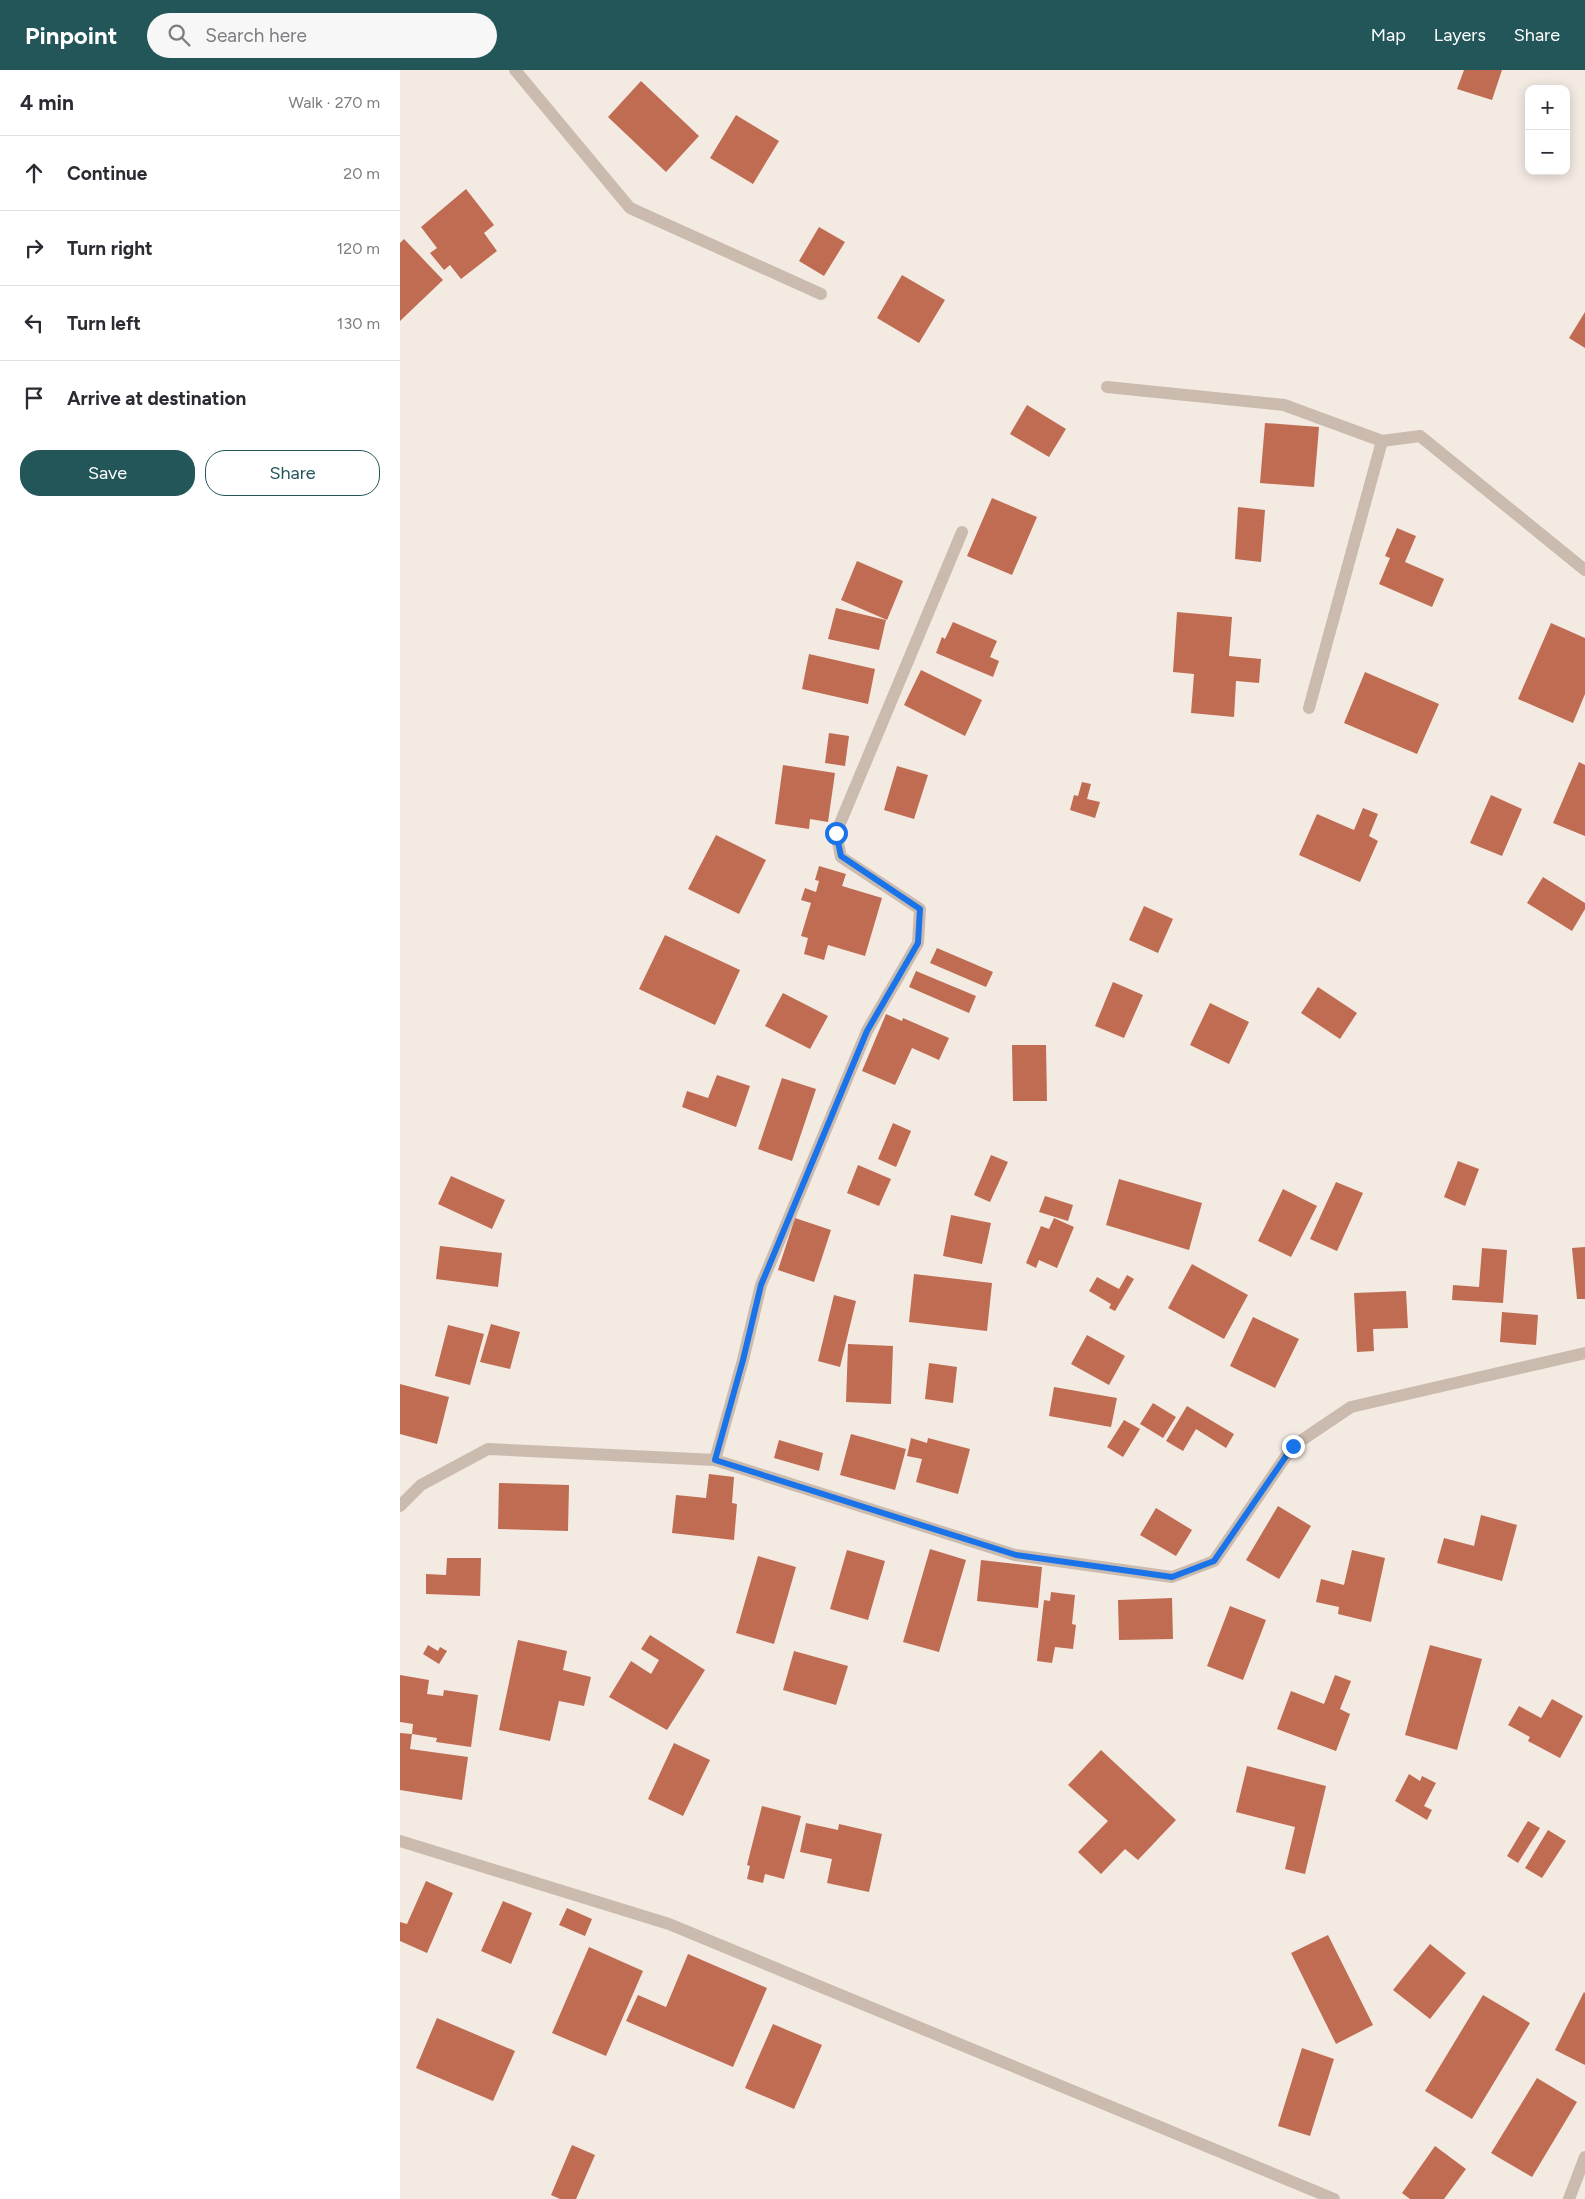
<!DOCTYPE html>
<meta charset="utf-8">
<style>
body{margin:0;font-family:Figtree,sans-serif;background:#f7f7f7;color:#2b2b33}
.controls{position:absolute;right:15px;top:15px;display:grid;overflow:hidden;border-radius:10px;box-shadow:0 2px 12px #0003}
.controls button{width:45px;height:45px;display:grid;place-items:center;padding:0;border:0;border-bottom:1px solid #e1e1e2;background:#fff;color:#2b2b33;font:25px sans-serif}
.stop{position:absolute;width:15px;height:15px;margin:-11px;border:4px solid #1a73e8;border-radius:50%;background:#fff}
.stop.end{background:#1a73e8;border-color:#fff;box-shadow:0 1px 5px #0008}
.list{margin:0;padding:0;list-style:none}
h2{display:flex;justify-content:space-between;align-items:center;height:65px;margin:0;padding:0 20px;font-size:21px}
h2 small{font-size:16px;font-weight:400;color:#7c7c81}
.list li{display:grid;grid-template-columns:32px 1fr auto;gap:15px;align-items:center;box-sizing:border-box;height:75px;padding:0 20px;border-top:1px solid #e1e1e2}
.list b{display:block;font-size:19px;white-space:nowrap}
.list em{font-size:16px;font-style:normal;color:#7c7c81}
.actions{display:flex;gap:10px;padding:15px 20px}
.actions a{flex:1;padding:11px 0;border:1px solid #235659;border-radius:20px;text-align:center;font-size:18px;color:#235659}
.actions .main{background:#235659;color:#fff}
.icon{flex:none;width:28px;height:28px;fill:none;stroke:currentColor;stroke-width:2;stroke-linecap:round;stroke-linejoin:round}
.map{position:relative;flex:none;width:1185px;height:2129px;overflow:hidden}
header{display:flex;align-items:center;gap:30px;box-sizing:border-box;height:70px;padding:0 25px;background:#235659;color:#fff}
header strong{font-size:24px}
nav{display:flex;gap:28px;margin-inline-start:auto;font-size:18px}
.search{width:350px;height:45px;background:#f7f7f7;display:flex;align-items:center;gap:12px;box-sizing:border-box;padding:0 18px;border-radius:28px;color:#7c7c81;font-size:19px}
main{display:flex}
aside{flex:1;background:#fff}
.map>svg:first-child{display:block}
</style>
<header>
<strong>Pinpoint</strong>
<div class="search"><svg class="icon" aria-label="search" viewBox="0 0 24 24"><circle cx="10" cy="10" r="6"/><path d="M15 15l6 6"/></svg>Search here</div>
<nav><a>Map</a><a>Layers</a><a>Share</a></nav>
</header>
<main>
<aside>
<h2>4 min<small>Walk · 270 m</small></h2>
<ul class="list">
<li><svg class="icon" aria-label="ahead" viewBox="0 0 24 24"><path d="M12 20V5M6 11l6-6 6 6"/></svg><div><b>Continue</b></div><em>20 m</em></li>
<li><svg class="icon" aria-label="right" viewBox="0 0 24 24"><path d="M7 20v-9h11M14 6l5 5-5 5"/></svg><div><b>Turn right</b></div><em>120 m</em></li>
<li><svg class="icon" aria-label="left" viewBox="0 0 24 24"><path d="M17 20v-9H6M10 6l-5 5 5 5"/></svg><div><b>Turn left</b></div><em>130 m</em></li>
<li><svg class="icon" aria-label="arrive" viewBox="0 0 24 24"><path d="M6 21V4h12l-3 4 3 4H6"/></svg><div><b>Arrive at destination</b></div></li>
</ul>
<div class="actions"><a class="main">Save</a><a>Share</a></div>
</aside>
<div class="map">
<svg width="1185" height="2129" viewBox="0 0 1185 2129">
<rect width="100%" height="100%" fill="#f3eae2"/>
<path fill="#bf6c53" d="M1064,0H1102L1092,30L1057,19Z
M241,11L299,66L266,102L208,47Z
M336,45L379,71L353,114L310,88Z
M66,119L94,155L84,163L97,181L61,209L50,195L44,200L30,183L37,178L21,157Z
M419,157L445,172L424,206L399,191Z
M4,169L43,210L0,251V173Z
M502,205L545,230L519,273L477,248Z
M1185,242V278L1169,268Z
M627,335L666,359L649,387L610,364Z
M865,353L919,357L914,417L860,413Z
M592,428L637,447L612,505L567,486Z
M838,437L865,440L861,492L835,489Z
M997,458L1016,466L1005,492L1044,509L1032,537L979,514L990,488L985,486Z
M457,491L503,511L487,550L441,530Z
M436,538L486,550L479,580L428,569Z
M777,542L832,547L829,586L861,589L859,613L836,611L834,647L791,643L794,604L773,602Z
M553,552L597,571L590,587L599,591L593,607L536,583L542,567L545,569Z
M1151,553L1185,568V624L1173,653L1118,629Z
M409,584L475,599L468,634L402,619Z
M521,600L582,630L565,666L504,635Z
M965,602L1039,634L1017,684L944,653Z
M429,663L449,666L445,696L425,693Z
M1179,692L1185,695V766L1153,753Z
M383,695L435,703L428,752L410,749L409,759L375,754Z
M497,696L528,705L514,749L484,740Z
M682,712L691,714L687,729L700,732L695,748L670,740L674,725L678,726Z
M1091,725L1122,739L1102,786L1070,773Z
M963,738L978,744L969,766L978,771L960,812L899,785L917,744L954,760Z
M316,765L366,790L339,844L288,819Z
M419,796L446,804L442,816L482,828L465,886L428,875L424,890L404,884L408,868L401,866L411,833L401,830L405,818L416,822L419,811L415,810Z
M1143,807L1185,833V839L1172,861L1127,833Z
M744,836L773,849L758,883L729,870Z
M265,865L340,900L315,955L239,919Z
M537,878L593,902L586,917L530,893Z
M516,901L576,926L569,943L509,917Z
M713,912L743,925L724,968L695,956Z
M918,917L957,943L940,969L901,943Z
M383,923L428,946L410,979L365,956Z
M810,933L849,952L829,994L790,975Z
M486,944L502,951L503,948L549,968L539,990L512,978L495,1015L462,1001Z
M612,975H646L647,1031H613Z
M317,1005L350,1016L336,1057L282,1037L287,1021L308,1028Z
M382,1008L416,1019L392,1091L358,1079Z
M493,1053L511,1061L496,1097L478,1089Z
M591,1085L608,1092L590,1132L574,1125Z
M1058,1091L1079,1099L1065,1136L1044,1127Z
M458,1095L491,1109L479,1136L447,1123Z
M51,1106L105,1130L92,1159L38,1134Z
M719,1109L802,1133L789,1180L706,1155Z
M936,1112L963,1123L937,1181L910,1169Z
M883,1119L917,1136L891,1187L858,1171Z
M645,1126L673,1135L668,1151L639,1142Z
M551,1145L591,1153L582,1194L543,1186Z
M395,1148L431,1160L414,1212L378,1200Z
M654,1148L674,1157L657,1198L639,1190L636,1198L626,1193L641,1156L649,1159Z
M40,1176L102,1183L98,1217L36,1209Z
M1185,1177V1229H1177L1172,1178Z
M1082,1178L1107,1180L1103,1233L1052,1230L1053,1215L1079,1217Z
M792,1194L848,1225L824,1269L768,1238Z
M514,1204L592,1213L587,1261L509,1252Z
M727,1205L734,1209L715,1241L709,1238L711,1234L689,1221L697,1207L719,1219Z
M1006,1221L1008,1258L973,1259L974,1281L957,1282L954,1223Z
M434,1225L456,1231L440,1297L418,1291Z
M1102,1242L1138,1245L1136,1275L1100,1272Z
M853,1247L899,1269L875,1318L830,1296Z
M91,1254L120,1262L110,1299L80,1292Z
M48,1255L84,1264L70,1315L35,1306Z
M687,1265L725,1286L709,1315L671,1294Z
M448,1274L493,1276L491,1334L446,1332Z
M529,1293L557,1297L553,1333L525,1329Z
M0,1314L49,1327L37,1374L0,1364Z
M654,1317L717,1328L711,1357L649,1346Z
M753,1333L776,1347L763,1368L740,1354Z
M787,1336L834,1364L826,1378L796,1359L783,1381L766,1371Z
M724,1350L740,1359L723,1387L707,1377Z
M451,1364L506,1379L495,1420L440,1405Z
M511,1368L527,1373L528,1368L570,1379L558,1424L516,1412L522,1389L507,1386Z
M379,1370L423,1383L419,1401L374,1388Z
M309,1404L334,1407L332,1433L337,1434L334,1470L272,1463L276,1425L306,1428Z
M99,1413L169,1415L168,1461L98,1459Z
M878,1436L911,1456L879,1509L846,1490Z
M756,1438L792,1460L776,1486L740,1465Z
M1081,1445L1117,1455L1102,1511L1037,1493L1044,1468L1074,1476Z
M530,1479L566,1490L539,1582L503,1572Z
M447,1480L485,1491L468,1550L430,1539Z
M952,1480L985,1488L971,1552L938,1544L939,1537L916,1532L921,1509L944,1515Z
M358,1486L396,1497L374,1574L336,1563Z
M47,1488H81L80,1526L26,1524V1504L46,1505Z
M581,1490L642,1497L638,1538L577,1531Z
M651,1522L675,1525L672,1554L676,1555L673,1579L655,1577L652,1593L637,1591L644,1530L650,1531Z
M772,1528L773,1569L719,1570L718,1530Z
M830,1536L866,1550L843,1610L807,1596Z
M250,1565L305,1600L267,1660L209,1627L231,1591L251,1604L259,1590L241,1579Z
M118,1570L167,1581L163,1600L191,1607L184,1636L159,1631L150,1671L99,1660Z
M28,1575L38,1581L40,1577L47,1581L39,1594L23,1584Z
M1030,1575L1082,1589L1057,1680L1005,1665Z
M394,1581L448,1596L436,1635L383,1620Z
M0,1605L29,1610L27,1624L43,1626L44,1620L78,1625L71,1677L36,1672L37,1668L12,1664L10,1679L68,1687L62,1730L0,1720V1663L12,1664L13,1654L0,1652Z
M935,1605L951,1611L940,1639L950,1644L936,1681L877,1659L891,1621L924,1634Z
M1152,1629L1183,1646L1160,1688L1128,1671L1130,1667L1108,1655L1119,1636L1141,1648Z
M274,1673L310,1690L283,1746L248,1729Z
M701,1680L776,1750L738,1790L725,1779L701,1804L678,1782L708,1751L668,1715Z
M847,1696L926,1716L905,1804L885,1799L895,1757L836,1742Z
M1009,1704L1020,1711L1022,1706L1036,1713L1024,1736L1032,1740L1027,1750L995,1731Z
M362,1736L401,1746L384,1809L365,1804L363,1813L347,1809L350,1796L347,1795Z
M1128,1751L1140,1758L1118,1793L1107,1786Z
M406,1753L438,1760L439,1754L482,1764L469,1822L427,1813L432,1789L400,1782Z
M1148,1760L1166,1771L1142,1808L1125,1798Z
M26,1811L53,1823L27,1883L0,1871V1852L7,1854Z
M103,1831L132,1843L111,1894L81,1881Z
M167,1838L192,1849L185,1866L159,1855Z
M928,1865L973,1955L936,1974L891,1883Z
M1030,1874L1066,1903L1030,1949L993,1920Z
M189,1877L243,1901L206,1986L152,1963Z
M288,1884L367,1918L333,1997L226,1951L238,1925L266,1937Z
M1184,1922L1185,1923V1995L1155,1980Z
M1083,1925L1130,1953L1072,2049L1025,2021Z
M37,1948L115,1981L93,2031L16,1998Z
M373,1954L422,1975L394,2039L345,2018Z
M902,1978L934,1989L910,2066L878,2056Z
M1137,2008L1177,2032L1132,2107L1091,2083Z
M172,2075L195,2085L176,2129H160L151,2125Z
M1035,2076L1066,2099L1044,2129H1010L1002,2123Z"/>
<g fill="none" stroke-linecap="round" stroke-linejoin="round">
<path stroke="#cbbbae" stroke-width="12" d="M115,0L230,138L421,224
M707,317L884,335L982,371
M1169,2129L1185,2087"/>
<path stroke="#cbbbae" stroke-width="12" d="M909,638L982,371L1020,366L1185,500
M315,1390L343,1290L361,1215L467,961L518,873L520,839L441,787L436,763L562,462
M0,1436L21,1415L88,1379L315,1390L615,1485L772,1507L814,1491L893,1376L951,1337L1185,1283
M0,1771L269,1854L934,2129"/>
</g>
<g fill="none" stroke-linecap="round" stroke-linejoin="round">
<path stroke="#1a73e8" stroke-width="6" d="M436,763L441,786L520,839L518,873L467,961L361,1215L343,1290L315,1390L616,1485L772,1507L814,1491L893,1376"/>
</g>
</svg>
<div class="controls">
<button>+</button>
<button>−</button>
</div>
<div class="stop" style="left:436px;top:763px"></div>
<div class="stop end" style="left:893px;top:1376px"></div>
</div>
</main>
